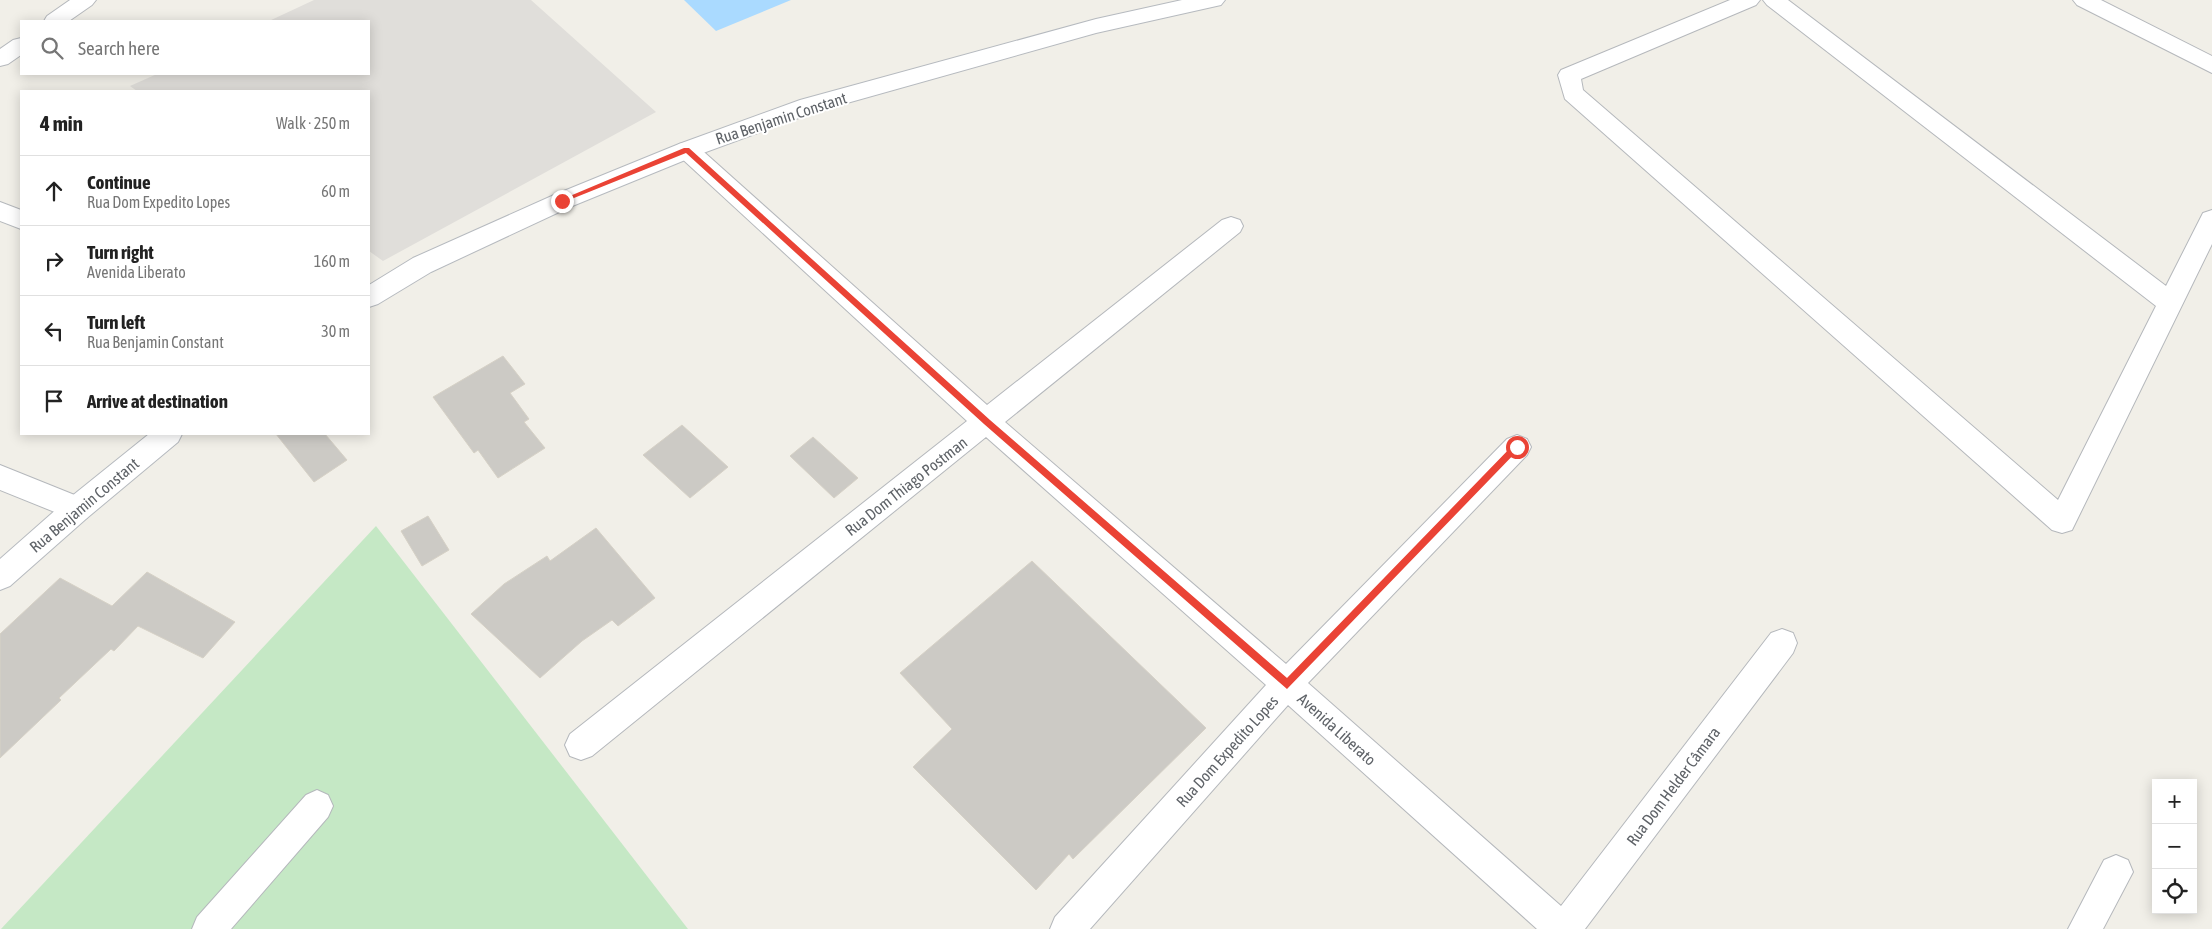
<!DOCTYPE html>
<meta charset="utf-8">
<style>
body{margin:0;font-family:"Asap Condensed",sans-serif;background:#f2f2f2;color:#222}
.controls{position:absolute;right:15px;bottom:15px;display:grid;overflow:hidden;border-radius:0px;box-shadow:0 2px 12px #0003}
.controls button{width:45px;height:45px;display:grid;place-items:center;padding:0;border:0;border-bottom:1px solid #e0e0e0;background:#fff;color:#222;font:25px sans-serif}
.stop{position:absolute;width:15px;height:15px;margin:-11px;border:4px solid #ea4335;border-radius:50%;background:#fff}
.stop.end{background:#ea4335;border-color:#fff;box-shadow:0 1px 5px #0008}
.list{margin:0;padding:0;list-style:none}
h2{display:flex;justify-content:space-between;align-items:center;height:65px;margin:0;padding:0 20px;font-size:21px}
h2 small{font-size:16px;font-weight:400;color:#767676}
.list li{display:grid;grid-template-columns:32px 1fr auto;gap:15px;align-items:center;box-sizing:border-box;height:70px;padding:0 20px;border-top:1px solid #e0e0e0}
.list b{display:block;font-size:19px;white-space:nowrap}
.list p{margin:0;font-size:16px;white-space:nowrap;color:#767676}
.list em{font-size:16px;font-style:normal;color:#767676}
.icon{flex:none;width:28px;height:28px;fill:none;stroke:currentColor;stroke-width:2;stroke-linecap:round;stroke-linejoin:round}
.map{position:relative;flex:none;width:2212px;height:929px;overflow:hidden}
.search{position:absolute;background:#fff;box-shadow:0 2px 12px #0003;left:20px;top:20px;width:350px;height:55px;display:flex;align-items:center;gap:12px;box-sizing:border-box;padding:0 18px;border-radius:0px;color:#767676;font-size:19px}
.panel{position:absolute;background:#fff;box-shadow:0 2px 12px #0003;left:20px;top:90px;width:350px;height:345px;border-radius:0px}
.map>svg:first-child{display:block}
</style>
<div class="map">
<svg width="2212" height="929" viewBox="0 0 2212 929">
<rect width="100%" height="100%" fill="#f1efe8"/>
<path fill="#e0deda" d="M314,0H531L656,112L383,261L369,251V91H137L130,86L157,74H369V21H269Z"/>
<path fill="#c5e8c5" d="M376,526L688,929H1Z"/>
<path fill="#aadaff" d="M684,0H791L716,31Z"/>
<path fill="#cccac5" stroke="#d6d1c6" d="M503,356L525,384L510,393L529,419L524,422L545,448L498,478L478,450L474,453L433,397Z
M682,425L728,467L690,498L643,455Z
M276,434H325L347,460L314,482Z
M813,437L858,478L834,498L790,456Z
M428,516L449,550L422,566L401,531Z
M596,528L655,598L618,626L612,620L582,641L540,678L471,614L504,584L547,556L550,561Z
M1032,561L1206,728L1073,859L1069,854L1036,890L913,767L952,729L900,673Z
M147,572L235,622L203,658L138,626L114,651L111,649L59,698L61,700L0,758V634L60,578L112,606Z"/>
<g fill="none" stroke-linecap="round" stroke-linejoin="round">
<g stroke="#b5b8bc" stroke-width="2">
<path id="street" d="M70,0H96L92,5L69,21H44L47,16Z
M1730,0H1760L1756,5L1581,79L1583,90L2058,500L2156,306L1767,5L1763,0H1788L2166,286L2203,213L2212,210V244L2072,530L2062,533L2052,530L1565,99L1558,75L1561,70Z
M2073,0H2101L2212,56V73L2077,5Z
M21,38V55L8,64L0,66V49L13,40Z
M687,142L695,144L987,405L1222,220L1231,217L1240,220L1243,226L1240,232L1005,422L1286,664L1507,439L1517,435L1527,439L1531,447L1527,455L1308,683L1561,906L1771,633L1782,629L1793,633L1797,643L1793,653L1585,929H1537L1288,705L1090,929H1050L1055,917L1266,685L986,437L592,756L581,760L570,756L565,745L570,734L967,421L679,156L675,150L679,144Z
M0,202L21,210V229L0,221Z
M0,465L87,500L91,509L87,518L77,521L0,490Z
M317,790L328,795L333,806L328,817L231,929H192L197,917L306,795Z
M2116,855L2128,860L2133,872L2103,929H2068L2104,860Z"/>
</g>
<g stroke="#b6babf" stroke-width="2">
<path id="secondary" d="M1182,0H1225L1221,5L1096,33L815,112L695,156L570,207L431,272L378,304L369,307V285L413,258L554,195L679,144L800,100L1096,19Z
M149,434H182L178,442L87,518L10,586L0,590V559L67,500Z"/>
</g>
<use href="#street" fill="#fff" fill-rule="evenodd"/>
<use href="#secondary" fill="#fff" fill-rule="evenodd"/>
</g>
<path fill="#ea4335" d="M684,148H689L990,420L1287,678L1514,444H1520L1521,447L1287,689L984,424L686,153L564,202L558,201Z"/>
<g text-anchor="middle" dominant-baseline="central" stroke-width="4" stroke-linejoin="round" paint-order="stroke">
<g font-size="16" fill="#5f6368" stroke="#fff">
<text transform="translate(781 118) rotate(-18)">Rua Benjamin Constant</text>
<text transform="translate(906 486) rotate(-38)">Rua Dom Thiago Postman</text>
<text transform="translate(84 505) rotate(-40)">Rua Benjamin Constant</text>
<text transform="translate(1337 729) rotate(42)">Avenida Liberato</text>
<text transform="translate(1227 751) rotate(-48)">Rua Dom Expedito Lopes</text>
<text transform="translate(1673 786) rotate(-53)">Rua Dom Helder Câmara</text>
</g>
</g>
</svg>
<div class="controls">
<button>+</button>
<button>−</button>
<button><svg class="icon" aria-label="locate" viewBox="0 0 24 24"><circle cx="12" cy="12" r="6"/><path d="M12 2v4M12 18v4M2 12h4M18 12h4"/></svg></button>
</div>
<div class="stop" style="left:1517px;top:447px"></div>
<div class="stop end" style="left:562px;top:201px"></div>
<div class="search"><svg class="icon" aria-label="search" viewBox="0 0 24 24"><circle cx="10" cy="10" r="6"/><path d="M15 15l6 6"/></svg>Search here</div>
<section class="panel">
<h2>4 min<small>Walk · 250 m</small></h2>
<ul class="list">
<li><svg class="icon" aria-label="ahead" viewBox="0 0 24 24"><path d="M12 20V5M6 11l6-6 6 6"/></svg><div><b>Continue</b><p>Rua Dom Expedito Lopes</p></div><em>60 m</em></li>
<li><svg class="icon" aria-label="right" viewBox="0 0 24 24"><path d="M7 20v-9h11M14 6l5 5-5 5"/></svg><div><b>Turn right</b><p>Avenida Liberato</p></div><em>160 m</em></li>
<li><svg class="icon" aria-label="left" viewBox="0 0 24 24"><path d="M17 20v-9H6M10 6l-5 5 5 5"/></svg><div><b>Turn left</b><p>Rua Benjamin Constant</p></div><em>30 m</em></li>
<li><svg class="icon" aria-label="arrive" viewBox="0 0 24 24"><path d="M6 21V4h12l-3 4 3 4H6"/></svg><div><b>Arrive at destination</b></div></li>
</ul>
</section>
</div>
